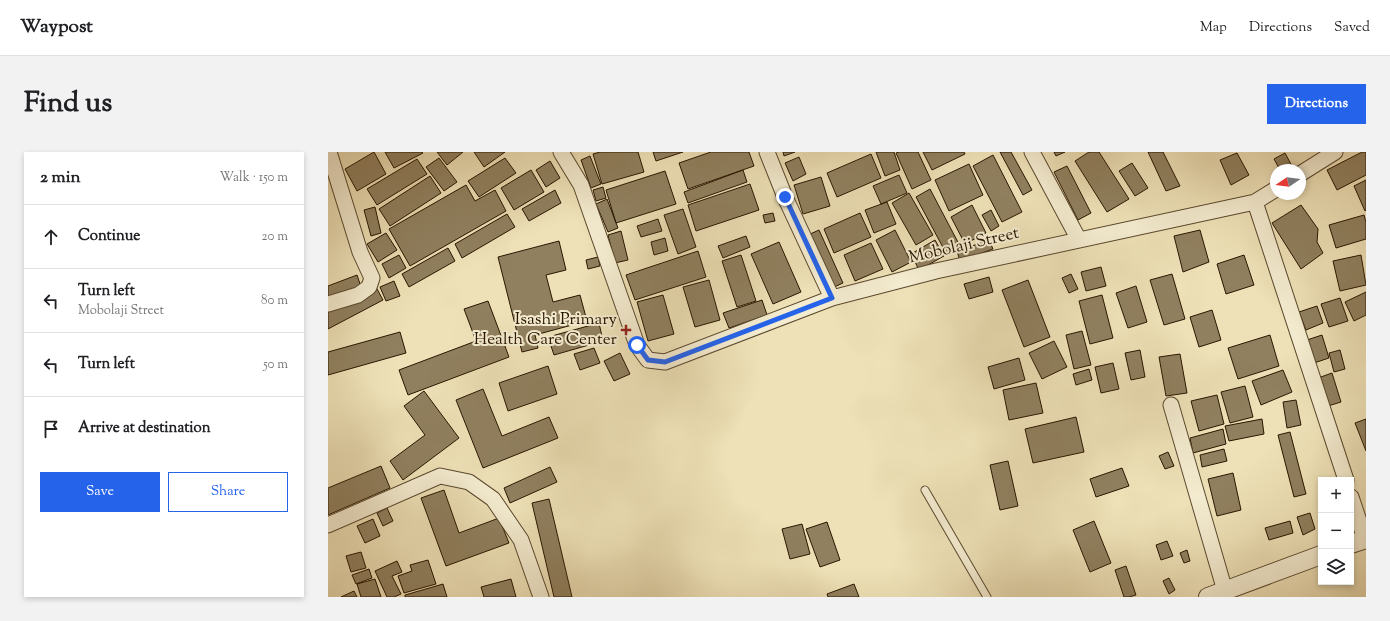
<!DOCTYPE html>
<meta charset="utf-8">
<style>
body{margin:0;font-family:"Sorts Mill Goudy",serif;background:#f2f2f2;color:#202124}
.controls{position:absolute;right:12px;bottom:12px;display:grid;overflow:hidden;border-radius:0px;box-shadow:0 2px 6px #0003}
.controls button{width:36px;height:36px;display:grid;place-items:center;padding:0;border:0;border-bottom:1px solid #e0e0e0;background:#fff;color:#202124;font:20px sans-serif}
.compass{position:absolute;left:942px;top:12px;width:36px;height:36px;border-radius:50%;background:#fff;box-shadow:0 2px 6px #0003;rotate:257deg}
.stop{position:absolute;width:12px;height:12px;margin:-9px;border:3px solid #2563eb;border-radius:50%;background:#fff}
.stop.end{background:#2563eb;border-color:#fff;box-shadow:0 1px 4px #0008}
.list{margin:0;padding:0;list-style:none}
h2{display:flex;justify-content:space-between;align-items:center;height:52px;margin:0;padding:0 16px;font-size:17px}
h2 small{font-size:13px;font-weight:400;color:#757577}
.list li{display:grid;grid-template-columns:26px 1fr auto;gap:12px;align-items:center;box-sizing:border-box;height:64px;padding:0 16px;border-top:1px solid #e0e0e0}
.list b{display:block;font-size:15px;white-space:nowrap}
.list p{margin:0;font-size:13px;white-space:nowrap;color:#757577}
.list em{font-size:13px;font-style:normal;color:#757577}
.actions{display:flex;gap:8px;padding:12px 16px}
.actions a{flex:1;padding:9px 0;border:1px solid #2563eb;border-radius:0px;text-align:center;font-size:14px;color:#2563eb}
.actions .main{background:#2563eb;color:#fff}
.icon{flex:none;width:22px;height:22px;fill:none;stroke:currentColor;stroke-width:2;stroke-linecap:round;stroke-linejoin:round}
.map{position:relative;flex:none;width:1038px;height:445px;overflow:hidden;border-radius:0px}
header{display:flex;align-items:center;gap:24px;box-sizing:border-box;height:56px;padding:0 20px;background:#fff;border-bottom:1px solid #e0e0e0}
header strong{font-size:19px}
nav{display:flex;gap:22px;margin-inline-start:auto;font-size:14px}
.intro{display:flex;align-items:center;justify-content:space-between;box-sizing:border-box;height:96px;padding:0 24px}
h1{margin:0;font-size:28px}
.button{padding:10px 18px;border-radius:0px;background:#2563eb;color:#fff;font-size:14px;font-weight:700}
main{display:flex;gap:24px;padding:0 24px}
aside{flex:1;background:#fff;border-radius:0px;box-shadow:0 2px 6px #0003}
.map>svg:first-child{display:block}
</style>
<header>
<strong>Waypost</strong>
<nav><a>Map</a><a>Directions</a><a>Saved</a></nav>
</header>
<div class="intro"><h1>Find us</h1><a class="button">Directions</a></div>
<main>
<aside>
<h2>2 min<small>Walk · 150 m</small></h2>
<ul class="list">
<li><svg class="icon" aria-label="ahead" viewBox="0 0 24 24"><path d="M12 20V5M6 11l6-6 6 6"/></svg><div><b>Continue</b></div><em>20 m</em></li>
<li><svg class="icon" aria-label="left" viewBox="0 0 24 24"><path d="M17 20v-9H6M10 6l-5 5 5 5"/></svg><div><b>Turn left</b><p>Mobolaji Street</p></div><em>80 m</em></li>
<li><svg class="icon" aria-label="left" viewBox="0 0 24 24"><path d="M17 20v-9H6M10 6l-5 5 5 5"/></svg><div><b>Turn left</b></div><em>50 m</em></li>
<li><svg class="icon" aria-label="arrive" viewBox="0 0 24 24"><path d="M6 21V4h12l-3 4 3 4H6"/></svg><div><b>Arrive at destination</b></div></li>
</ul>
<div class="actions"><a class="main">Save</a><a>Share</a></div>
</aside>
<div class="map">
<svg width="1038" height="445" viewBox="0 0 1038 445">
<rect width="100%" height="100%" fill="#eee1b7"/>
<filter id="stains"><feTurbulence type="fractalNoise" baseFrequency=".005" numOctaves="4"/><feColorMatrix values="0 0 0 0 .2 0 0 0 0 .09 0 0 0 0 .02 0 0 0 .5 -.17"/></filter>
<radialGradient id="worn" r=".72"><stop offset=".6" stop-color="#630" stop-opacity="0"/><stop offset="1" stop-color="#630" stop-opacity=".3"/></radialGradient>
<path fill="#90805f" stroke="#2a1600" d="M46,0L58,22L29,39L17,17Z
M57,0H94L95,1L66,16Z
M109,0H135L119,13Z
M146,0H177L156,15Z
M272,0H310L316,20L274,32L265,2Z
M325,0H355L328,9Z
M383,0H421L426,14L360,37L351,11Z
M455,0H467L456,4Z
M548,0H566L572,18L557,24Z
M571,0H590L603,28L584,37L568,1Z
M595,0H636L637,2L604,18Z
M672,0H683L704,38L695,43Z
M726,0H737L728,4Z
M761,0H771L801,47L779,60L747,9Z
M820,0H835L852,34L838,39Z
M1034,0H1038V23L1009,38L999,18Z
M909,1L921,23L903,33L892,8Z
M957,1L965,16L961,18H952L946,7Z
M543,2L553,26L509,45L499,21Z
M665,3L694,60L674,70L645,14Z
M262,4L273,32L263,36L253,8Z
M471,5L478,22L465,29L457,11Z
M111,6L129,30L116,39L98,15Z
M177,6L188,21L151,45L140,29Z
M89,7L99,22L49,53L39,37Z
M222,9L232,26L218,35L208,18Z
M804,11L820,36L807,44L791,19Z
M641,12L655,43L621,59L607,28Z
M739,14L763,61L750,68L726,20Z
M203,18L216,40L186,58L173,36Z
M415,18L419,30L360,51L356,40Z
M337,19L348,52L288,71L278,38Z
M571,23L579,41L553,52L545,34Z
M102,24L113,41L62,74L51,57Z
M493,25L502,54L475,62L466,33Z
M1038,28V58L1037,59L1026,34Z
M422,32L431,58L368,79L360,53Z
M138,33L147,49L167,38L178,59L82,114L61,77Z
M275,35L278,46L268,49L265,38Z
M602,37L633,96L619,103L588,45Z
M227,38L233,51L201,69L194,57Z
M581,41L605,83L588,93L564,51Z
M279,47L290,76L280,80L268,52Z
M559,50L568,72L546,81L537,58Z
M644,53L658,81L637,92L623,65Z
M973,53L990,77L989,90L995,101L973,117L944,71Z
M47,55L53,81L43,84L36,58Z
M355,57L368,95L350,102L336,63Z
M663,58L671,74L663,79L654,63Z
M445,61L447,69L437,71L435,63Z
M532,61L543,85L506,101L496,77Z
M179,62L187,75L134,106L127,92Z
M1036,63L1038,70V87L1008,96L1001,73Z
M330,67L334,79L313,85L309,74Z
M491,78L515,131L504,136L480,83Z
M567,78L583,110L564,120L548,88Z
M872,78L881,110L855,120L846,84Z
M293,79L300,108L287,111L280,83Z
M58,81L69,98L50,110L39,92Z
M418,84L422,95L395,106L390,94Z
M337,86L340,99L326,103L323,90Z
M607,88L616,104L591,118L583,102Z
M661,88L665,97L632,109L629,99Z
M231,89L238,118L218,123L225,150L252,143L259,169L207,183L210,196L194,200L170,105Z
M451,90L473,140L445,152L423,102Z
M543,91L555,117L527,129L516,103Z
M120,96L127,109L81,135L74,122Z
M370,99L378,125L307,148L298,123Z
M71,103L78,116L61,126L54,112Z
M413,103L428,149L409,155L394,109Z
M916,103L926,133L898,142L889,112Z
M1033,103L1038,133L1012,139L1005,109Z
M270,105L272,114L260,117L258,108Z
M773,115L778,134L758,139L753,120Z
M743,122L750,137L741,141L734,126Z
M844,122L857,167L836,173L822,128Z
M29,123L33,135L0,147V134Z
M661,125L665,140L641,147L636,132Z
M381,128L392,168L367,175L355,135Z
M700,128L722,185L696,195L674,138Z
M66,129L72,144L58,149L52,135Z
M808,134L819,170L800,176L788,141Z
M48,135L55,148L0,177V160Z
M1038,140V163L1026,169L1017,150Z
M335,143L346,182L320,189L309,150Z
M774,143L785,186L762,192L751,149Z
M1012,146L1020,169L1001,175L993,152Z
M434,148L439,163L401,176L395,161Z
M160,149L181,205L80,243L71,218L148,189L136,157Z
M989,154L995,171L978,178L971,160Z
M884,158L893,188L871,195L862,165Z
M271,171L275,189L226,203L220,185Z
M754,179L763,213L746,217L738,183Z
M72,180L78,201L0,223V200Z
M942,183L951,214L910,227L900,196Z
M994,183L1001,206L986,211L979,188Z
M726,189L739,215L714,227L701,201Z
M266,196L272,211L252,218L246,202Z
M812,198L817,225L803,228L797,201Z
M1012,198L1017,217L1006,220L1001,201Z
M292,201L302,222L286,229L276,209Z
M852,202L859,241L838,244L831,205Z
M691,206L697,228L666,237L660,215Z
M785,211L791,237L773,241L767,215Z
M220,214L229,242L180,259L171,231Z
M761,217L764,228L748,233L745,222Z
M955,218L964,240L933,253L924,229Z
M1004,221L1013,250L1000,254L990,226Z
M708,231L715,261L681,268L675,238Z
M917,234L925,265L902,271L893,240Z
M155,237L174,284L221,265L230,286L155,316L128,248Z
M96,239L131,286L75,328L62,309L97,283L76,254Z
M889,243L896,272L871,279L863,249Z
M968,248L973,273L959,276L955,250Z
M748,265L756,300L705,311L697,277Z
M934,267L936,282L901,289L897,274Z
M1038,267V299L1027,271Z
M895,277L898,292L865,301L862,286Z
M962,280L978,342L966,345L950,283Z
M896,297L899,309L874,315L872,303Z
M840,300L846,314L837,317L831,304Z
M680,309L690,354L672,358L662,313Z
M53,314L62,336L0,363V336Z
M222,315L229,330L182,351L176,336Z
M794,316L801,334L768,345L762,327Z
M905,321L913,358L889,364L880,327Z
M116,338L131,381L171,366L181,391L118,414L93,346Z
M221,347L244,445H226L204,351Z
M59,356L65,369L55,374L49,361Z
M982,361L987,377L975,383L969,365Z
M45,367L52,384L37,391L29,374Z
M766,369L783,411L762,420L745,378Z
M962,369L965,381L941,388L937,376Z
M499,370L512,408L492,415L478,377Z
M474,372L482,402L462,407L454,377Z
M839,389L845,404L833,408L828,393Z
M859,398L862,409L856,411L852,401Z
M33,400L38,416L23,420L18,404Z
M100,408L108,432L76,441L70,424L84,419L82,413Z
M69,409L74,420L64,424L73,442L66,445H59L47,419Z
M798,414L808,443L801,445H796L787,418Z
M41,417L44,426L28,432L24,423Z
M841,426L847,438L841,442L835,429Z
M47,427L53,445H33L29,432Z
M183,427L188,445H156L153,435Z
M115,432L119,445H77V443Z
M526,432L531,445H500L499,442Z
M26,439L29,445H13Z"/>
<g fill="none" stroke-linecap="round" stroke-linejoin="round">
<g stroke="#5b492e" stroke-width="9">
<path id="service" d="M597,338L659,445"/>
</g>
<g stroke="#5b492e" stroke-width="17">
<path id="minor" d="M233,0L253,33L309,193L320,208L337,210L504,146L608,119L927,50L948,37
M439,0L457,45L504,146
M704,0L751,88
M972,22L1007,0
M927,50L1018,328
M0,152L30,143L41,135L44,126L32,100L1,0
M843,253L897,439
M1023,345L1037,387
M0,373L112,324L141,330L165,347L193,388L213,445"/>
</g>
<g stroke="#5b492e" stroke-width="20">
<path id="tertiary" d="M1023,392L1038,387
M880,445L993,403"/>
</g>
<use href="#service" stroke="#f4ecd0" stroke-width="7"/>
<use href="#minor" stroke="#f4ecd0" stroke-width="15"/>
<use href="#tertiary" stroke="#f4ecd0" stroke-width="18"/>
</g>
<g fill="none" stroke-linecap="round" stroke-linejoin="round">
<path stroke="#2563eb" stroke-width="5" d="M309,193L320,208L337,210L504,146L457,45"/>
</g>
<path fill="#8f2418" stroke="#f4ecd0" stroke-width="1.5" d="M296 172h4v4h4v4h-4v4h-4v-4h-4v-4h4z"/>
<g text-anchor="middle" dominant-baseline="central" stroke-width="4" stroke-linejoin="round" paint-order="stroke">
<g font-size="17" fill="#2a1600" stroke="#f4ecd0">
<text transform="translate(636 94) rotate(-13)">Mobolaji Street</text>
</g>
<g font-size="17" fill="#2a1600" stroke="#f4ecd0" text-anchor="end">
<text x="289" y="168">Isashi Primary<tspan x="289" dy="20">Health Care Center</tspan></text>
</g>
</g>
<rect width="100%" height="100%" filter="url(#stains)"/>
<rect width="100%" height="100%" fill="url(#worn)"/>
</svg>
<div class="controls">
<button>+</button>
<button>−</button>
<button><svg class="icon" aria-label="layers" viewBox="0 0 24 24"><path d="M12 4l9 5-9 5-9-5zM3 14l9 5 9-5"/></svg></button>
</div>
<svg class="compass" viewBox="-18 -18 36 36"><path d="M0-13l5 13h-10z" fill="#e53935"/><path d="M0 13l5-13h-10z" fill="#757577"/></svg>
<div class="stop" style="left:309px;top:193px"></div>
<div class="stop end" style="left:457px;top:45px"></div>
</div>
</main>
